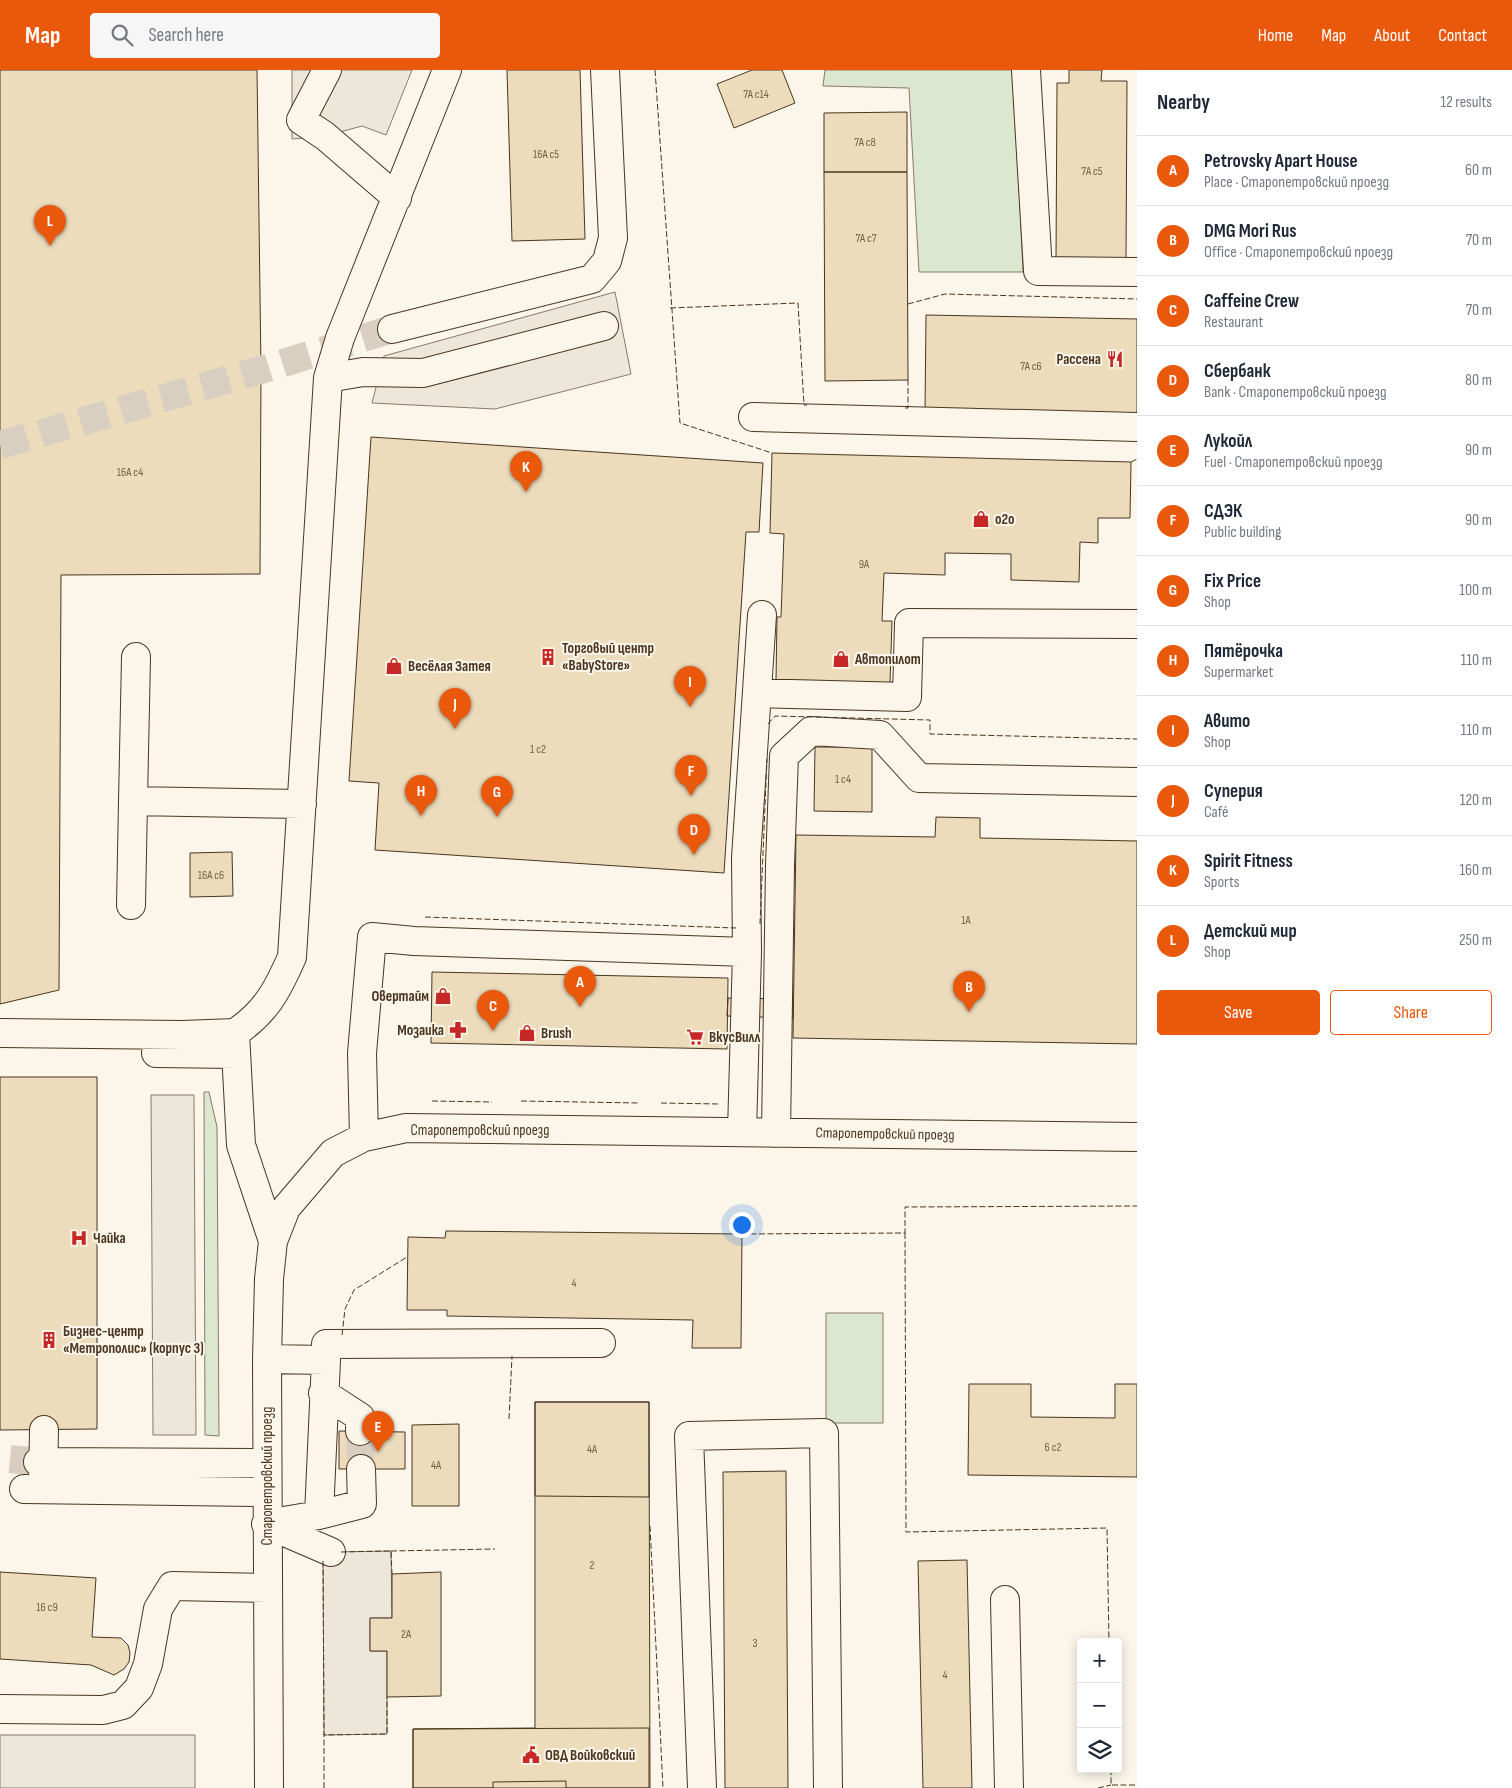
<!DOCTYPE html>
<meta charset="utf-8">
<style>
body{margin:0;font-family:"Sofia Sans Condensed",sans-serif;background:#f6f6f7;color:#1f2937}
.controls{position:absolute;right:15px;bottom:15px;display:grid;overflow:hidden;border-radius:5px;box-shadow:0 2px 12px #0003}
.controls button{width:45px;height:45px;display:grid;place-items:center;padding:0;border:0;border-bottom:1px solid #e0e1e3;background:#fff;color:#1f2937;font:25px sans-serif}
.you{position:absolute;left:741px;top:1154px;width:18px;height:18px;margin:-12px;border:4px solid #fff;border-radius:50%;background:#1a73e8;box-shadow:0 0 0 8px #1a73e833}
.badge{display:grid;place-items:center;width:32px;height:32px;border-radius:50%;background:#ea580c;color:#fff;font-size:16px;font-weight:700}
.pin{position:absolute;translate:-50% -41px;filter:drop-shadow(0 1px 2px #0008)}
.pin::after{content:'';position:absolute;top:26px;width:18px;height:15px;background:inherit;clip-path:polygon(0 0,100% 0,50% 100%)}
.list{margin:0;padding:0;list-style:none}
h2{display:flex;justify-content:space-between;align-items:center;height:65px;margin:0;padding:0 20px;font-size:21px}
h2 small{font-size:16px;font-weight:400;color:#747a83}
.list li{display:grid;grid-template-columns:32px 1fr auto;gap:15px;align-items:center;box-sizing:border-box;height:70px;padding:0 20px;border-top:1px solid #e0e1e3}
.list b{display:block;font-size:19px;white-space:nowrap}
.list p{margin:0;font-size:16px;white-space:nowrap;color:#747a83}
.list em{font-size:16px;font-style:normal;color:#747a83}
.actions{display:flex;gap:10px;padding:15px 20px}
.actions a{flex:1;padding:11px 0;border:1px solid #ea580c;border-radius:5px;text-align:center;font-size:18px;color:#ea580c}
.actions .main{background:#ea580c;color:#fff}
.icon{flex:none;width:28px;height:28px;fill:none;stroke:currentColor;stroke-width:2;stroke-linecap:round;stroke-linejoin:round}
.map{position:relative;flex:none;width:1137px;height:1718px;overflow:hidden}
header{display:flex;align-items:center;gap:30px;box-sizing:border-box;height:70px;padding:0 25px;background:#ea580c;color:#fff}
header strong{font-size:24px}
nav{display:flex;gap:28px;margin-inline-start:auto;font-size:18px}
.search{width:350px;height:45px;background:#f6f6f7;display:flex;align-items:center;gap:12px;box-sizing:border-box;padding:0 18px;border-radius:5px;color:#747a83;font-size:19px}
main{display:flex}
aside{flex:1;background:#fff}
.map>svg:first-child{display:block}
</style>
<header>
<strong>Map</strong>
<div class="search"><svg class="icon" aria-label="search" viewBox="0 0 24 24"><circle cx="10" cy="10" r="6"/><path d="M15 15l6 6"/></svg>Search here</div>
<nav><a>Home</a><a>Map</a><a>About</a><a>Contact</a></nav>
</header>
<main>
<div class="map">
<svg width="1137" height="1718" viewBox="0 0 1137 1718">
<rect width="100%" height="100%" fill="#fbf6e9"/>
<path fill="#dce7d0" stroke="#887966" d="M825,0H1014L1023,202H919L909,18L823,16Z
M204,1022H209L217,1057L219,1366L205,1365Z
M826,1243H883V1353H826Z"/>
<path fill="#ede7d9" stroke="#887966" d="M292,0H412L386,65L362,56L325,66L292,69Z
M615,222L631,304L495,339L372,333L384,286Z
M151,1025H194L196,1365H153Z
M391,1481L392,1548H370V1581H387V1664L324,1665L323,1482Z
M0,1665H195V1718H0Z"/>
<path fill="#ecdcbc" stroke="#4a3520" d="M0,0H257L261,300L260,504L61,505L59,920L0,934Z
M507,0H580L585,169L512,171Z
M752,0H782L795,33L734,58L717,14Z
M1069,0H1102L1101,11H1127L1126,190H1056L1057,13H1069Z
M907,42V102H824V43Z
M824,102H907L908,310L825,311Z
M926,245L1137,249V346L925,343Z
M371,367L763,393L759,462H746L724,803L375,780L379,713L349,711Z
M772,383L1131,392L1130,448H1098V473L1080,472L1079,512L1011,510V484L945,483V505L884,503L882,551H892L890,613L776,610L777,547H781L784,464L770,463Z
M815,677H872V742L814,741Z
M936,747L980,748V768L1137,771V974L793,968L796,765L935,767Z
M232,782L233,826L190,827V783Z
M432,902L728,908L727,979L431,973Z
M728,928L793,929V948L727,946Z
M0,1007H97V1359L0,1360Z
M446,1161L742,1164L741,1278H692L693,1250L447,1246V1240H407L408,1167L445,1168Z
M969,1314H1031V1347L1115,1348V1314H1137V1407L968,1405Z
M535,1332H649V1427L535,1426Z
M535,1332H649L650,1718H413V1659L535,1658Z
M459,1354V1436H412V1355Z
M339,1361L405,1362V1399H339Z
M786,1401L788,1718H725L723,1402Z
M967,1490L972,1718H923L918,1491Z
M0,1502L96,1508L92,1567L121,1568L128,1575L130,1583L129,1592L124,1599L114,1605L91,1595L0,1589Z
M441,1502V1626L387,1627V1581H370V1548H392V1504Z
M649,1658V1718H566V1711L493,1712V1718H413V1659Z"/>
<g fill="none" stroke-linecap="round" stroke-linejoin="round">
<path stroke="#d8cfc1" stroke-width="28" stroke-dasharray="28 14" stroke-linecap="butt" d="M0,375L261,300L392,259
M360,1361L361,1399
M10,1389L38,1392"/>
<g stroke="#4a3520" stroke-width="30">
<path id="minor" d="M327,0L301,50L325,66L397,128
M1026,0L1038,201L1137,202
M392,259L592,209L607,191L613,168L605,0
M328,308L363,302L423,303L604,256
M753,347L1137,357
M136,587L133,731L302,734
M757,623L907,627L909,553L1137,554
M131,835L133,731
M0,963L182,965L235,963
M156,983L235,984
M742,1062L747,882L746,788L762,545
M776,1063L780,795L784,686L811,661L880,665L919,708L1137,712
M364,1067L362,983L372,867L414,871L747,882
M273,1171L241,1075L235,963C266,942 277,921 292,887L328,308L340,268L447,0
M326,1290V1274L601,1273
M323,1323L360,1347V1361
M38,1392L267,1393
M43,1411L44,1360
M24,1419L266,1422
M319,1445L362,1434L361,1399
M266,1454L319,1445L326,1290L267,1289
M266,1454L331,1482
M1005,1530L1009,1718
M0,1639L103,1640L123,1635L139,1618L148,1594L158,1539L172,1516L267,1518
M269,1718L267,1289L269,1209L273,1171L286,1138L333,1083L364,1067L406,1058L1137,1067
M702,1718L689,1366L824,1363L828,1718"/>
</g>
<use href="#minor" stroke="#fbf6e9" stroke-width="28"/>
<path stroke="#4a3520" stroke-width="1" stroke-dasharray="6 2.5" stroke-linecap="butt" d="M655,0L680,353L772,383
M908,234L945,224L1137,229
M670,238L798,233L804,335H807
M905,338H908V310
M1131,392L1137,389
M768,654L775,646L930,650V664L1137,669
M425,847L736,858
M760,854L767,689
M432,1031L492,1032
M521,1031L639,1033
M661,1033L719,1034
M905,1163L906,1462L1107,1458L1109,1572
M742,1164L905,1163V1137L1137,1136
M342,1265L345,1239L354,1220L407,1187
M509,1349L512,1286
M650,1456L663,1718
M391,1481L495,1479
M341,1482L391,1481L392,1504
M323,1491L324,1665L387,1664V1627
M1111,1699V1715H1137
M324,1718V1665
M1098,1718L1111,1715"/>
</g>
<defs>
<g id="restaurant-bare" transform="scale(1.35)"><path d="M-5-6h1v4h1v-4h1v4h1v-4h1v5L-1.5 .5V6h-2V.5L-5-1ZM5-6V6H3V1.5H1.5Q1.5-4 5-6Z" fill="#c62828" stroke="#fbf6e9" stroke-width="2.5" paint-order="stroke"/></g>
<g id="shop-bare" transform="scale(1.35)"><path d="M-5-2.5h2.3a2.7 3.5 0 0 1 5.4 0H5L5.5 6h-11ZM-1.5-2.5h3a1.5 2.3 0 0 0-3 0Z" fill="#c62828" stroke="#fbf6e9" stroke-width="2.5" paint-order="stroke"/></g>
<g id="building-bare" transform="scale(1.35)"><path d="M-4-6H4V6H1V3H-1V6H-4ZM-2.5-4.3h1.7v1.8h-1.7ZM.8-4.3h1.7v1.8H.8ZM-2.5-1h1.7V.8h-1.7ZM.8-1h1.7V.8H.8Z" fill="#c62828" stroke="#fbf6e9" stroke-width="2.5" paint-order="stroke"/></g>
<g id="pharmacy-bare" transform="scale(1.35)"><path d="M-2-6h4v4h4v4h-4v4h-4v-4h-4v-4h4Z" fill="#c62828" stroke="#fbf6e9" stroke-width="2.5" paint-order="stroke"/></g>
<g id="supermarket-bare" transform="scale(1.35)"><path d="M-6-5.5h2.5l.6 2H6L4.5 2H-2.5L-4.4-4H-6ZM-1.5 3.2a1.3 1.3 0 1 0 .1 0ZM3 3.2a1.3 1.3 0 1 0 .1 0Z" fill="#c62828" stroke="#fbf6e9" stroke-width="2.5" paint-order="stroke"/></g>
<g id="hospital-bare" transform="scale(1.35)"><path d="M-5-5h3v3.5h4V-5h3V5h-3V1.5h-4V5h-3Z" fill="#c62828" stroke="#fbf6e9" stroke-width="2.5" paint-order="stroke"/></g>
<g id="civic-bare" transform="scale(1.35)"><path d="M-.6-6.5H3V-4.5H.6V-3L4-1V1h2V6H-6V1h2V-1L-.6-3ZM-1.2 2.5V6h2.4V2.5Z" fill="#c62828" stroke="#fbf6e9" stroke-width="2.5" paint-order="stroke"/></g>
</defs>
<g fill-rule="evenodd">
<use href="#restaurant-bare" x="1115" y="289"/>
<use href="#shop-bare" x="981" y="449"/>
<use href="#building-bare" x="548" y="587"/>
<use href="#shop-bare" x="841" y="589"/>
<use href="#shop-bare" x="394" y="596"/>
<use href="#shop-bare" x="443" y="926"/>
<use href="#pharmacy-bare" x="458" y="960"/>
<use href="#shop-bare" x="527" y="963"/>
<use href="#supermarket-bare" x="695" y="967"/>
<use href="#hospital-bare" x="79" y="1168"/>
<use href="#building-bare" x="49" y="1270"/>
<use href="#civic-bare" x="531" y="1685"/>
</g>
<g text-anchor="middle" dominant-baseline="central" stroke-width="4" stroke-linejoin="round" paint-order="stroke">
<g font-size="12" fill="#725f47">
<text x="756" y="24">7А с14</text>
<text x="865" y="72">7А с8</text>
<text x="546" y="84">16А с5</text>
<text x="1092" y="101">7А с5</text>
<text x="866" y="168">7А с7</text>
<text x="1031" y="296">7А с6</text>
<text x="130" y="402">16А с4</text>
<text x="864" y="494">9А</text>
<text x="538" y="679">1 с2</text>
<text x="843" y="709">1 с4</text>
<text x="211" y="805">16А с6</text>
<text x="966" y="850">1А</text>
<text x="574" y="1213">4</text>
<text x="1053" y="1377">6 с2</text>
<text x="592" y="1379">4А</text>
<text x="436" y="1395">4А</text>
<text x="592" y="1495">2</text>
<text x="47" y="1537">16 с9</text>
<text x="406" y="1564">2А</text>
<text x="755" y="1573">3</text>
<text x="945" y="1605">4</text>
</g>
<g font-size="15" font-weight="bold" fill="#4a3520" stroke="#fbf6e9" text-anchor="start">
<text x="1101" y="289" text-anchor="end">Рассена</text>
<text x="995" y="449">o2o</text>
<text x="562" y="578">Торговый центр<tspan x="562" dy="17">«BabyStore»</tspan></text>
<text x="855" y="589">Автопилот</text>
<text x="408" y="596">Весёлая Затея</text>
<text x="429" y="926" text-anchor="end">Овертайм</text>
<text x="444" y="960" text-anchor="end">Мозаика</text>
<text x="541" y="963">Brush</text>
<text x="709" y="967">ВкусВилл</text>
<text x="93" y="1168">Чайка</text>
<text x="63" y="1261">Бизнес-центр<tspan x="63" dy="17">«Метрополис» (корпус 3)</tspan></text>
<text x="545" y="1685">ОВД Войковский</text>
</g>
<g font-size="15" fill="#4a3520" stroke="#fbf6e9">
<text x="480" y="1060">Старопетровский проезд</text>
<text transform="translate(885 1064) rotate(1)">Старопетровский проезд</text>
<text transform="translate(267 1406) rotate(-90)">Старопетровский проезд</text>
</g>
</g>
</svg>
<div class="controls">
<button>+</button>
<button>−</button>
<button><svg class="icon" aria-label="layers" viewBox="0 0 24 24"><path d="M12 4l9 5-9 5-9-5zM3 14l9 5 9-5"/></svg></button>
</div>
<div class="you"></div>
<div class="pin badge" style="left:580px;top:937px">A</div>
<div class="pin badge" style="left:969px;top:942px">B</div>
<div class="pin badge" style="left:493px;top:961px">C</div>
<div class="pin badge" style="left:694px;top:785px">D</div>
<div class="pin badge" style="left:378px;top:1382px">E</div>
<div class="pin badge" style="left:691px;top:726px">F</div>
<div class="pin badge" style="left:497px;top:747px">G</div>
<div class="pin badge" style="left:421px;top:746px">H</div>
<div class="pin badge" style="left:690px;top:637px">I</div>
<div class="pin badge" style="left:455px;top:659px">J</div>
<div class="pin badge" style="left:526px;top:422px">K</div>
<div class="pin badge" style="left:50px;top:176px">L</div>
</div>
<aside>
<h2>Nearby<small>12 results</small></h2>
<ul class="list">
<li><span class="badge">A</span><div><b>Petrovsky Apart House</b><p>Place · Старопетровский проезд</p></div><em>60 m</em></li>
<li><span class="badge">B</span><div><b>DMG Mori Rus</b><p>Office · Старопетровский проезд</p></div><em>70 m</em></li>
<li><span class="badge">C</span><div><b>Caffeine Crew</b><p>Restaurant</p></div><em>70 m</em></li>
<li><span class="badge">D</span><div><b>Сбербанк</b><p>Bank · Старопетровский проезд</p></div><em>80 m</em></li>
<li><span class="badge">E</span><div><b>Лукойл</b><p>Fuel · Старопетровский проезд</p></div><em>90 m</em></li>
<li><span class="badge">F</span><div><b>СДЭК</b><p>Public building</p></div><em>90 m</em></li>
<li><span class="badge">G</span><div><b>Fix Price</b><p>Shop</p></div><em>100 m</em></li>
<li><span class="badge">H</span><div><b>Пятёрочка</b><p>Supermarket</p></div><em>110 m</em></li>
<li><span class="badge">I</span><div><b>Авито</b><p>Shop</p></div><em>110 m</em></li>
<li><span class="badge">J</span><div><b>Суперия</b><p>Café</p></div><em>120 m</em></li>
<li><span class="badge">K</span><div><b>Spirit Fitness</b><p>Sports</p></div><em>160 m</em></li>
<li><span class="badge">L</span><div><b>Детский мир</b><p>Shop</p></div><em>250 m</em></li>
</ul>
<div class="actions"><a class="main">Save</a><a>Share</a></div>
</aside>
</main>
